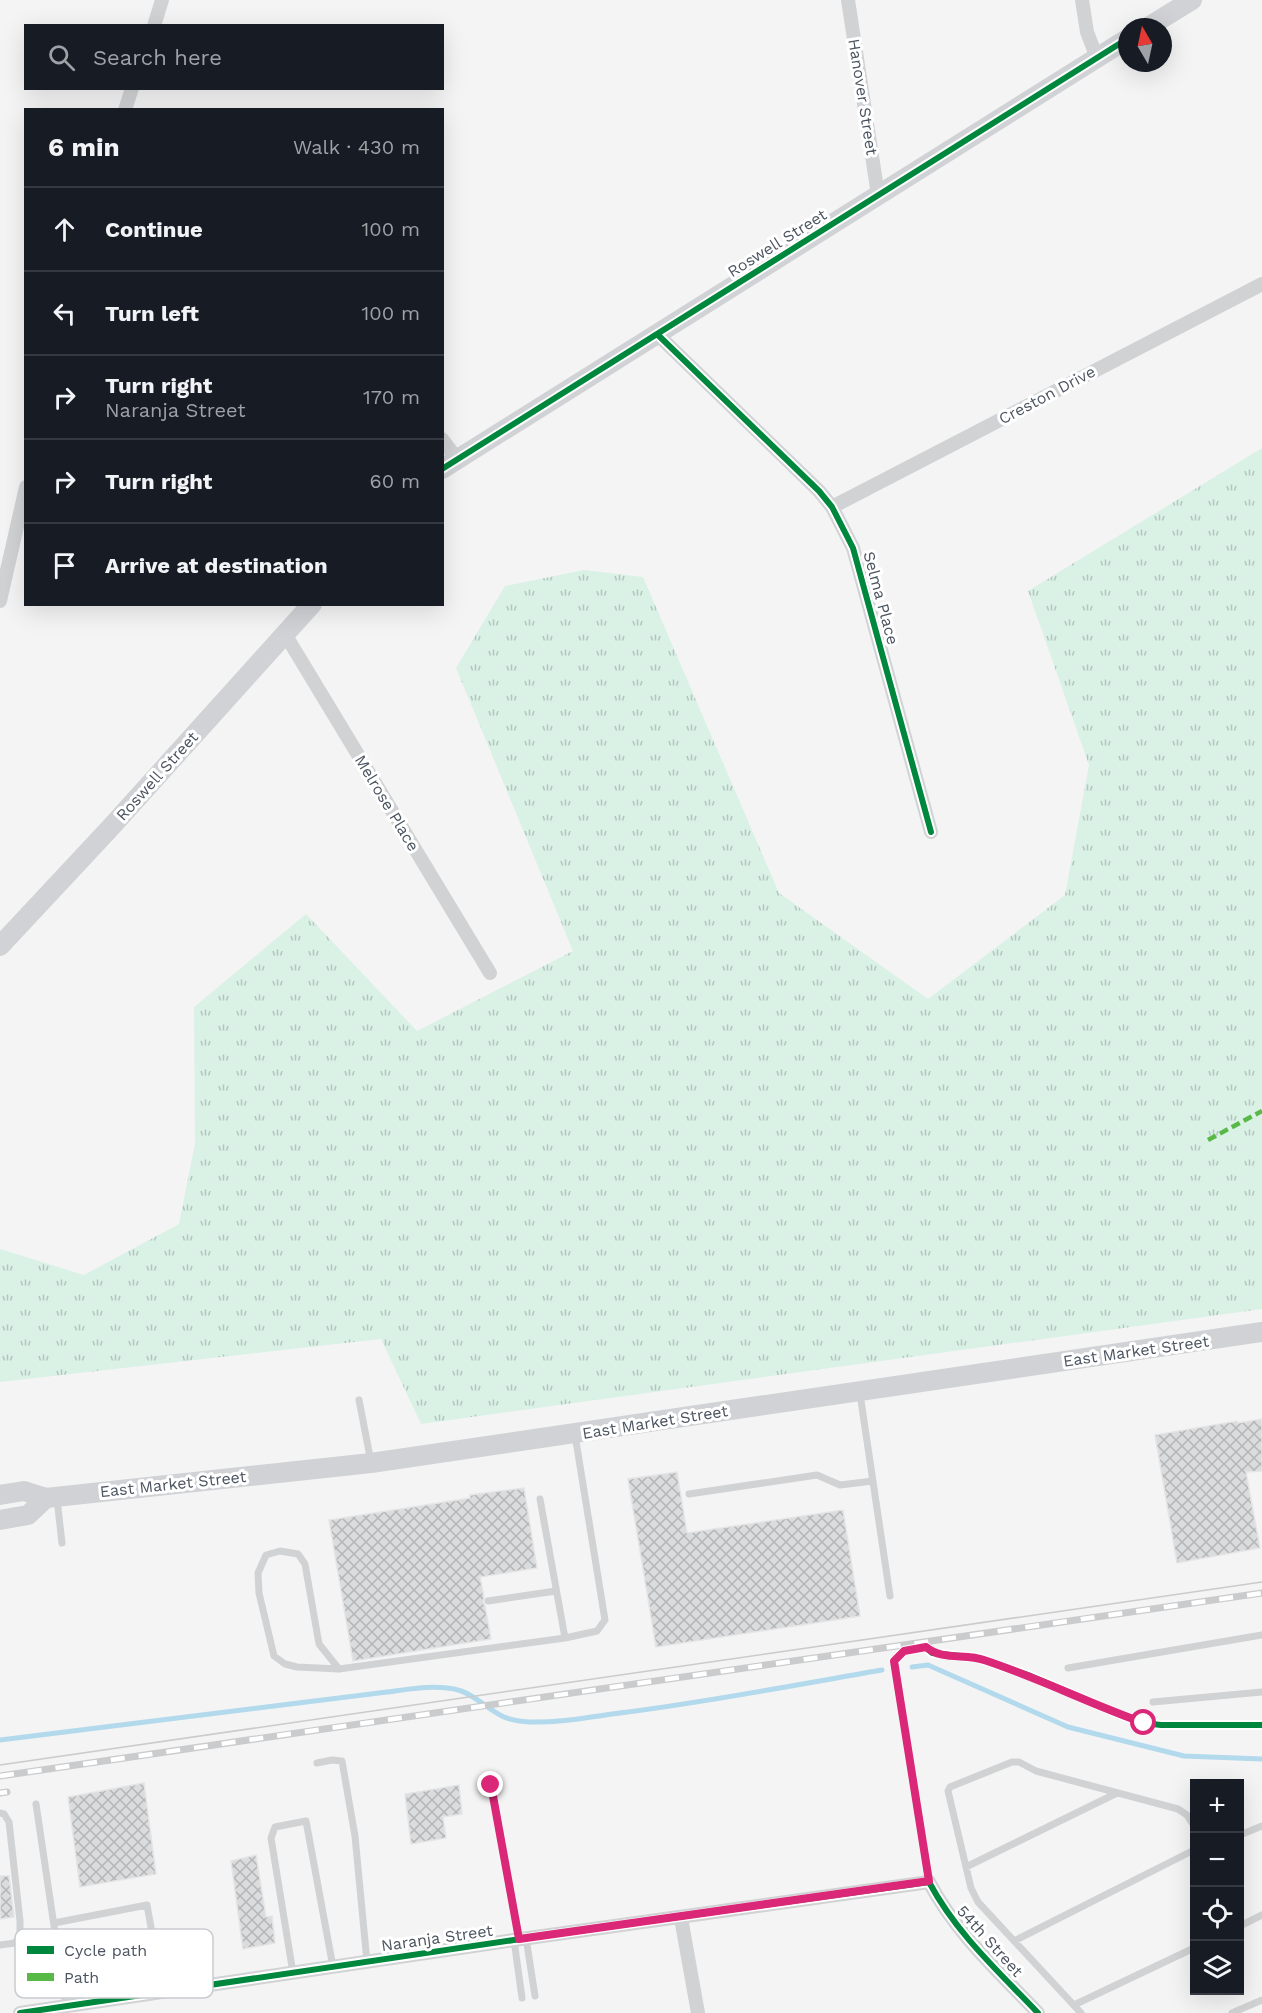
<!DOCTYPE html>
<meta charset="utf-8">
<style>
body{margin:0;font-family:"Work Sans",sans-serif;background:#242831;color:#f1f3f6}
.controls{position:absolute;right:18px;bottom:18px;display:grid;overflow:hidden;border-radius:0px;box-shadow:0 6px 24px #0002}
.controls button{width:54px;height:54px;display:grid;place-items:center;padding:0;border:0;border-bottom:2px solid #363941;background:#171b24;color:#f1f3f6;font:30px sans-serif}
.compass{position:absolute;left:1118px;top:18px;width:54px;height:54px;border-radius:50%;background:#171b24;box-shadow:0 6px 24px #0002;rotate:351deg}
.stop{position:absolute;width:18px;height:18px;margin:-14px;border:4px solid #db2777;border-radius:50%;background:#fff}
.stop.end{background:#db2777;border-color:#fff;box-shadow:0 2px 6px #0008}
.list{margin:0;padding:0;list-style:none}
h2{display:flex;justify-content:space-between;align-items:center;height:78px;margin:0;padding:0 24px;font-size:26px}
h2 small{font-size:20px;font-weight:400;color:#9ea1a6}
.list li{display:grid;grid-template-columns:39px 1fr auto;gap:18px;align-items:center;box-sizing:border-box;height:84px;padding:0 24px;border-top:2px solid #363941}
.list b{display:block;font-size:22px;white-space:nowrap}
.list p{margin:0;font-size:20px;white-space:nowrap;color:#9ea1a6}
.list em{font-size:20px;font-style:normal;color:#9ea1a6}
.icon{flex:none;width:33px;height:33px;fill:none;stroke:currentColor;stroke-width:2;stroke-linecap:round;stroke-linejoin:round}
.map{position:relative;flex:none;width:1262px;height:2013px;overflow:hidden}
.search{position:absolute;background:#171b24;box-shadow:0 6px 24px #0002;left:24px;top:24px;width:420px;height:66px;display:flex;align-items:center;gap:15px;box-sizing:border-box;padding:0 21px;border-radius:0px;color:#9ea1a6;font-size:22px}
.panel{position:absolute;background:#171b24;box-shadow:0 6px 24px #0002;left:24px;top:108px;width:420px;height:498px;border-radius:0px}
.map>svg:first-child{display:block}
</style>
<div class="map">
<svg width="1262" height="2013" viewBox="0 0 1262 2013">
<defs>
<pattern id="grass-tufts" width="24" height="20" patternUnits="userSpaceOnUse" patternTransform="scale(1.5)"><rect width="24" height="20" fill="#daf1e6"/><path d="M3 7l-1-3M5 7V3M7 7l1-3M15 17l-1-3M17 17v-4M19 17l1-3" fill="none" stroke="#b3c6be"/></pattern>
<pattern id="building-cross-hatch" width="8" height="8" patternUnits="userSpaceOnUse" patternTransform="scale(1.5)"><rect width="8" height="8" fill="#dbdcde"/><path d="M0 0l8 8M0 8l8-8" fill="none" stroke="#b4b5b7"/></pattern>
</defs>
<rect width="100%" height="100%" fill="#f4f4f4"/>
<path fill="url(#grass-tufts)" d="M1262,448V1309L421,1424L381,1339L0,1382V1249L84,1275L179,1224L195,1143L194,1007L306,914L417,1031L573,951L456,668L505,586L584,570L643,577L779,893L928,999L1065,895L1089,765L1028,591Z"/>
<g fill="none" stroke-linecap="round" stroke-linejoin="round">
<path stroke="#b2d9ec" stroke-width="5" d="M912,1667L928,1665L1068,1727L1184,1756L1262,1759
M0,1740L387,1692C410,1689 447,1682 468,1694C491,1707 498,1721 529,1722C559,1723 590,1717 620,1713C708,1702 795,1685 882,1670"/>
</g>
<path fill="url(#building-cross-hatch)" stroke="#e5e5e6" stroke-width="1.5" d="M1262,1419V1471L1246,1472L1260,1548L1177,1563L1155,1435L1237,1421L1238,1423Z
M677,1472L687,1533L843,1510L860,1616L656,1647L628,1479Z
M524,1488L537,1568L480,1577L484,1597L483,1602L485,1606L491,1639L353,1661L329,1520L470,1498V1495Z
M144,1783L156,1874L80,1887L68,1797Z
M459,1785L462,1814L443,1817L446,1838L411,1844L405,1794Z
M256,1855L266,1917L272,1916L275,1943L243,1949L231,1861Z
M0,1876H9L14,1917L0,1919Z"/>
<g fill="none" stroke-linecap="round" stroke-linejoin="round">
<path stroke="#d0d2d4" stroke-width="7" d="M860,1394L890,1596
M359,1400L371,1462
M689,1494L817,1475L840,1485L873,1481
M57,1499L62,1543
M540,1499L565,1638
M488,1601L556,1591
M894,1661L929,1882
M1068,1668L1262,1635
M339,1669L319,1644L305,1564L298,1554L280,1551L266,1555L258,1573L259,1593L274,1656L285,1664L297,1667L339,1669L565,1638L597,1631L605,1620L575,1435
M1153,1702L1262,1692
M317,1763L332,1760L342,1761L355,1836L367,1962
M491,1785L519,1939
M36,1804L66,2007
M0,1813L4,1814L9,1822L20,1921V1935L15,1943L0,1945
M1240,1835L1262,1826
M966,1867L1117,1793
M54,1923L147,1905L152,1933L143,1945L114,1963L104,1977L108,2000
M1240,1926L1262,1915
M526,1938L535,1996
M514,1940L522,1998
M1014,1941L1194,1850
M293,1973L271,1838L275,1827L306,1821L333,1967
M1074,2005L1194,1948
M1081,2013L978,1902L971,1888L948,1791L950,1787L1012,1762H1019L1036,1771L1178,1809L1187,1815L1194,1826
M1232,2013L1262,2000"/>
<path stroke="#d0d2d4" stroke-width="14" d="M848,0L878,195
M1082,0L1087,32L1097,58
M154,26L162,0
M125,110L132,88
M658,335L819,491L832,507L853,548L931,832
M442,439L457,459
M832,507L1262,284
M0,601L26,487
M285,634L490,973
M681,1918L698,2013
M20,2013L514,1940L929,1882C956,1933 998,1971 1038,2013"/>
<path stroke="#d0d2d5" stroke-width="20" d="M1148,27L1192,0
M442,469L1127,39
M0,946L112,826L312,604
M0,1495L24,1491L46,1498L371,1463L1262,1332
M0,1520L28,1515L46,1498"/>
<path stroke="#cacbcd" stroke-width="1.5" d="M0,1765L1262,1582"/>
<g stroke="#cacbcd" stroke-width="7">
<path id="rail" d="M0,1776L1262,1593
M0,1793L7,1792"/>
</g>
<use href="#rail" stroke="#fff" stroke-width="4.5" stroke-dasharray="14" stroke-linecap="butt"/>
<path stroke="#58b947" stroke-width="4.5" stroke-dasharray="9 4.5" stroke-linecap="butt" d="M1208,1140L1262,1111"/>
<g stroke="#fff" stroke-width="10">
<path id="cycleway" d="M658,335L819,491L832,507L853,548L931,832
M442,469L1127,39
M894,1661L904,1651L926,1647L932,1653L978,1658L1028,1675L1119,1714L1144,1723L1161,1725H1262
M20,2013L514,1940L929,1882C956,1933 998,1971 1038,2013"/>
</g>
<use href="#cycleway" stroke="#00873e" stroke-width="6"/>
</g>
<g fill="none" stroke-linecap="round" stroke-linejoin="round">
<path stroke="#db2777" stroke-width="8" d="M491,1785L519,1939L929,1881L894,1661L904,1651L926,1647C942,1661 966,1653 984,1660C1039,1678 1090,1704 1144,1723"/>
</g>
<g text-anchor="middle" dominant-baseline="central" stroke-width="6" stroke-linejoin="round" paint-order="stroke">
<g font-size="16" fill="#4b5460" stroke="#fff">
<text transform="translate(863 97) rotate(81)">Hanover Street</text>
<text transform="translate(777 243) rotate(-32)">Roswell Street</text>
<text transform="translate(1047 395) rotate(-28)">Creston Drive</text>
<text transform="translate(881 598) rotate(75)">Selma Place</text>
<text transform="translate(157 776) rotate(-48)">Roswell Street</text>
<text transform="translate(387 803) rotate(59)">Melrose Place</text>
<text transform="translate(1136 1351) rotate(-8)">East Market Street</text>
<text transform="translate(655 1422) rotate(-9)">East Market Street</text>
<text transform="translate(173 1484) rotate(-6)">East Market Street</text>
<text transform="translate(437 1938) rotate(-8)">Naranja Street</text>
<text transform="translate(990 1941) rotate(48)">54th Street</text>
</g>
</g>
<rect x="15" y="1929" width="198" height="69" rx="9" fill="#fff" stroke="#c9cccf" stroke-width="1.5"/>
<rect x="27" y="1946" width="27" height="8" fill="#00873e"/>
<rect x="27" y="1973" width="27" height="8" fill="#58b947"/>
<g font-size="16" fill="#4b5460">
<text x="64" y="1956">Cycle path</text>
<text x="64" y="1983">Path</text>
</g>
</svg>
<div class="controls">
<button>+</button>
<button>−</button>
<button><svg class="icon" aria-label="locate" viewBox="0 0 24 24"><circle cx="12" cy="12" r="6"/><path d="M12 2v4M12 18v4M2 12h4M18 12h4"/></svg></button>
<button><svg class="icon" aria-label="layers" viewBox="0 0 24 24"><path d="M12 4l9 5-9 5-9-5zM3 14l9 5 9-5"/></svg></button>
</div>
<svg class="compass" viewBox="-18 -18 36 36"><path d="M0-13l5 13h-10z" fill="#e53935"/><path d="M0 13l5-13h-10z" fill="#9ea1a6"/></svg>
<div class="stop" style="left:1144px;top:1723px"></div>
<div class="stop end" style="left:491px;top:1785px"></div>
<div class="search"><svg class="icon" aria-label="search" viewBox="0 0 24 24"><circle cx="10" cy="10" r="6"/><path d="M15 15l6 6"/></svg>Search here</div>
<section class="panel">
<h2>6 min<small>Walk · 430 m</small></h2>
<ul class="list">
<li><svg class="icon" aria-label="ahead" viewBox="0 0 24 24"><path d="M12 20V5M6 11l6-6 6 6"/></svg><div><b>Continue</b></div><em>100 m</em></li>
<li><svg class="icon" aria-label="left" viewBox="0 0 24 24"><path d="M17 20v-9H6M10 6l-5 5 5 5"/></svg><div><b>Turn left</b></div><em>100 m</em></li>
<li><svg class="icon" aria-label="right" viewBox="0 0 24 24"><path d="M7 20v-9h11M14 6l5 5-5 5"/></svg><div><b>Turn right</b><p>Naranja Street</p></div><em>170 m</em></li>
<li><svg class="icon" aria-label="right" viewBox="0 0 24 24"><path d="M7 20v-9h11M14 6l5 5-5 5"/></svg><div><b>Turn right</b></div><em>60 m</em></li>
<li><svg class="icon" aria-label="arrive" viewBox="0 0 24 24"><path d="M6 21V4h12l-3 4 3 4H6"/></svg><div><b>Arrive at destination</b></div></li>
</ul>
</section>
</div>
